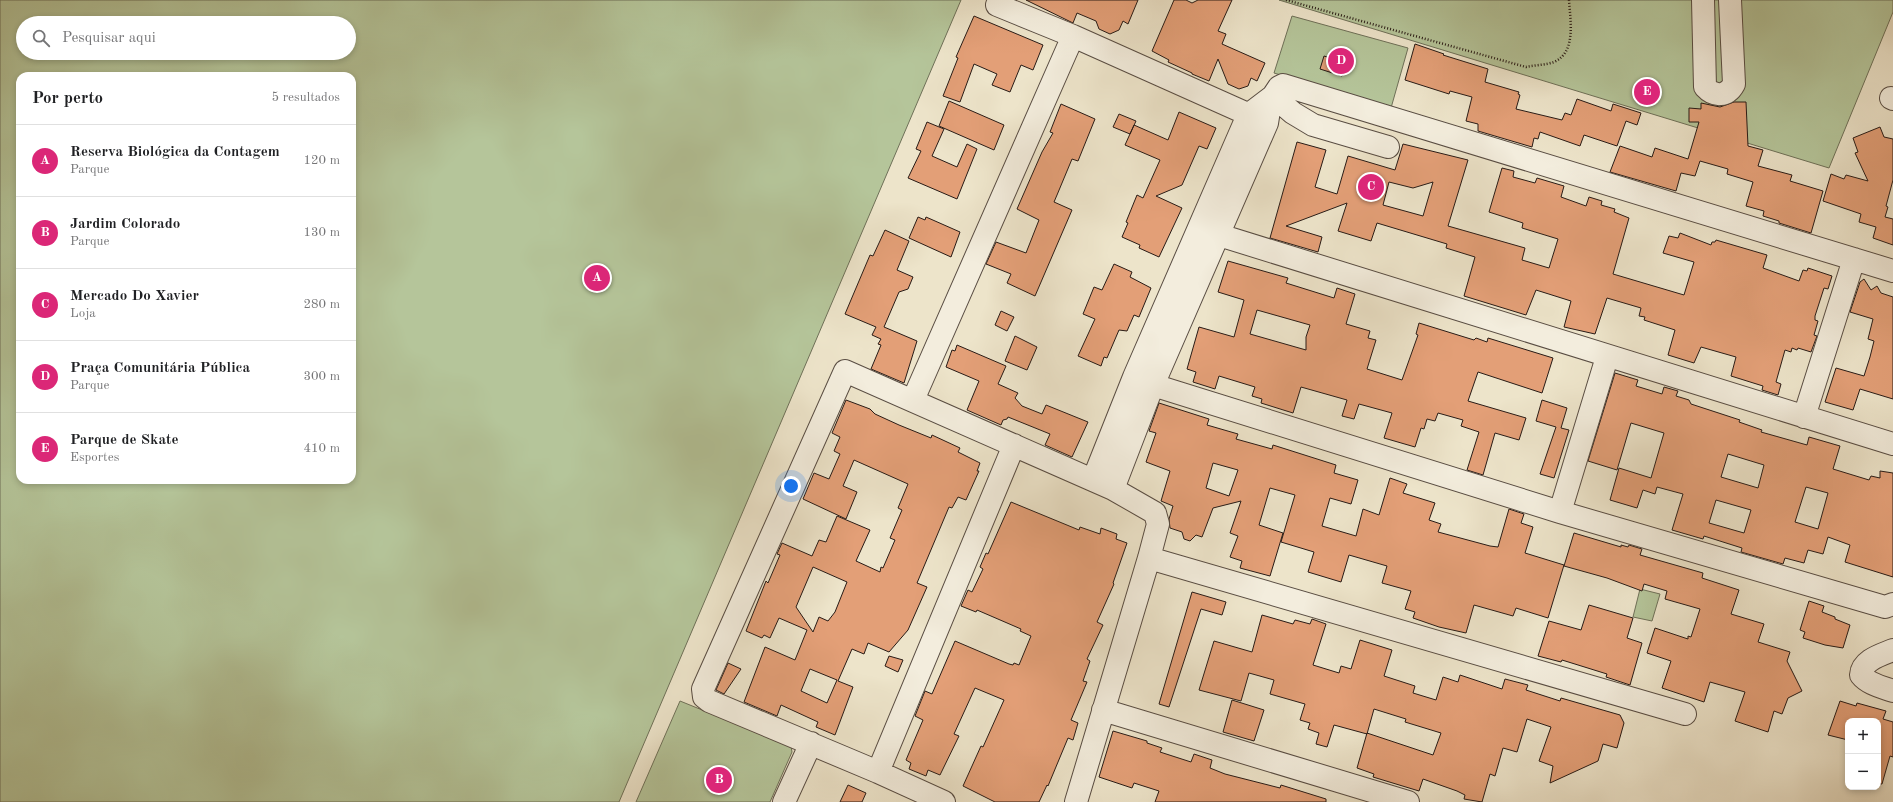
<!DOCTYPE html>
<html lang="pt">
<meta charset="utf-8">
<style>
body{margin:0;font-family:"Old Standard TT",serif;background:#f6f6f6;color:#202124}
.controls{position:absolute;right:12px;bottom:12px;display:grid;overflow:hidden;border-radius:8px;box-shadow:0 2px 6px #0003}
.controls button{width:36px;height:36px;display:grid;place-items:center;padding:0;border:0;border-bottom:1px solid #e0e0e0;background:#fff;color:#202124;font:20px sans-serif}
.you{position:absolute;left:791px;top:486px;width:14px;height:14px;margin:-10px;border:3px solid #fff;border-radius:50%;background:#1a73e8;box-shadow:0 0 0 6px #1a73e833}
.badge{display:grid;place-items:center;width:26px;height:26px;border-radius:50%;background:#db2777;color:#fff;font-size:13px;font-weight:700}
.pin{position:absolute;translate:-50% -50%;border:2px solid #fff;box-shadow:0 1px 4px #0006}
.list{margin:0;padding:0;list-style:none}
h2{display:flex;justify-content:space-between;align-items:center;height:52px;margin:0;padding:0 16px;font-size:17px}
h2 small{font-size:13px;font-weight:400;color:#757577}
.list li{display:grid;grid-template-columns:26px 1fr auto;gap:12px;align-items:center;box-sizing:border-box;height:72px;padding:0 16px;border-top:1px solid #e0e0e0}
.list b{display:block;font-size:15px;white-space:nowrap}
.list p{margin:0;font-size:13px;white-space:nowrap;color:#757577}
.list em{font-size:13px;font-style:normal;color:#757577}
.icon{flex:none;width:22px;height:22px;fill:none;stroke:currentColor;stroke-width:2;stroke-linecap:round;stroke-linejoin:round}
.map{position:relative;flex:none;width:1893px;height:802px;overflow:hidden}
.search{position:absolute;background:#fff;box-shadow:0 2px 6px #0003;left:16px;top:16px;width:340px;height:44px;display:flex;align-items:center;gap:10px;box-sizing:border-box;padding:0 14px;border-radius:22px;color:#757577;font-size:15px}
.panel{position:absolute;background:#fff;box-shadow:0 2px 6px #0003;left:16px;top:72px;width:340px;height:412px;border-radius:12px}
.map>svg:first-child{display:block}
</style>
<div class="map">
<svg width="1893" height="802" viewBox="0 0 1893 802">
<rect width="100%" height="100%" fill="#ede4ca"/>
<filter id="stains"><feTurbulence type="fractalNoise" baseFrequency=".005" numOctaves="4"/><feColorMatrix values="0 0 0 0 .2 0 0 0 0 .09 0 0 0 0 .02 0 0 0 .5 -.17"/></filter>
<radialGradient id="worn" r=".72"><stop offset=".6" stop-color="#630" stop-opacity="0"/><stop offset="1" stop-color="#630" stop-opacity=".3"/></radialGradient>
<path fill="#b5c59a" stroke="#6e7058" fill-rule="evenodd" d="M0,0H961L619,802H0ZM23,23H349V53H23ZM20,76H352V480H20Z
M1279,0H1893V12L1829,168Z
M1292,16L1408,48L1391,108L1274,73Z
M1640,589L1660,594L1652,621L1633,617Z
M680,701L791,746L792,752L770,802H636Z"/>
<path fill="#e39f77" stroke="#281b16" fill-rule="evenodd" d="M1026,0H1138L1128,24L1123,21L1119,30L1110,34L1099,29L1096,21L1077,13L1073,23Z
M1174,0H1186L1192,3L1198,0H1232L1218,31L1226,34L1222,44L1265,63L1257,81L1251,78L1248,86L1239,89L1228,84L1218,59L1209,81L1192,74V73L1168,62L1169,60L1152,51Z
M974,16L1043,45L1033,70L1021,65L1010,92L992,85L997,74L974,64L960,102L943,96L958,58L956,57Z
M1415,44L1444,54L1443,55L1488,69L1485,82L1519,92L1518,94L1520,95L1516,109L1562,120L1565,113L1571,115L1577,99L1611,111L1613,104L1641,113L1637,125L1626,121L1617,146L1584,135L1580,146L1540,132L1538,139L1534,138L1532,147L1478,131V124L1466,121L1472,97L1450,91L1449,94L1405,80Z
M1324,56L1346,63L1342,76L1320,69Z
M949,101L1004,125L994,150L939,126Z
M1734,102H1746L1748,146L1763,150L1758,166L1792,175L1790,181L1823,191L1811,233L1779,223V221L1763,216L1764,211L1746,206L1753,182L1727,174L1728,169L1700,161L1695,176L1681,173L1676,191L1610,172L1620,146L1652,157L1655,148L1688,159L1699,122H1689V108L1701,109V103L1720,107Z
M1061,104L1095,119L1078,161L1072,159L1057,195L1054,202L1072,210L1035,296L1007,283L1011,274L986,264L996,242L1026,253L1039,220L1017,209L1042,152L1053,133L1050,132Z
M1179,112L1216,128L1207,149L1199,146L1182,185L1156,196L1182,208L1159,257L1139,248L1140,245L1122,237L1128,223L1126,222L1137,195L1143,198L1160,160L1125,145L1134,125L1168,140Z
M1119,114L1136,121L1130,134L1113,127Z
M927,122L944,129L932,156L957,167L967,144L977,149L957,199L908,178L921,151L916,149Z
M1880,127L1884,137L1893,139V180L1886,206L1888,207L1885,217L1893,219V245L1873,238L1876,227L1859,222L1861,214L1823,201L1831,174L1844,179L1846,175L1868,181L1855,153L1858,152L1853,138Z
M1297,142L1326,150L1315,187L1337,194L1348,156L1395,170L1403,144L1468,160L1448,226L1525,248L1522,260L1549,268L1558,239L1522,228L1523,223L1489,212L1502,168L1514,171L1513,177L1535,183L1537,178L1564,186L1561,197L1586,206L1589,197L1602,201L1601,205L1615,209L1614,212L1629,218L1613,274L1684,295L1694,262L1663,253L1669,236L1678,238L1680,233L1711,245L1712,242H1715L1716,240L1767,255L1763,268L1799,281L1803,270L1807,271L1808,268L1832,276L1828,289L1824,288L1815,316V320L1818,321L1814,335L1817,336L1811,352L1798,348L1797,350L1792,348L1791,352L1785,350L1776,382L1781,384L1778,395L1762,390L1763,386L1731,376L1736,357L1701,347L1694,363L1668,355L1675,330L1644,320L1645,317L1639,316L1641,308L1607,298L1595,334L1564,327L1571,301L1536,290L1526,315L1464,296L1475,257L1446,248L1447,244L1377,223L1371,241L1338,231L1347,203L1286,226L1322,237L1318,252L1270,238ZM1389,182L1413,188L1433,182L1423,216L1383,205Z
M918,217L925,220L926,217L960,232L951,257L909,238Z
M885,230L909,241L897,270L913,277L908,289L899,292L884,327L917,341L904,383L871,369L881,345L878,344L881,339L872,335L876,327L845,314L870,255L873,256Z
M1228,261L1288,278L1286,283L1334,298L1337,288L1355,294L1346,324L1370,331L1368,338L1376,340L1367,369L1402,380L1418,335L1416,334L1419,323L1474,340L1476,338L1487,342L1488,338L1553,358L1542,393L1478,372L1468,401L1526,418L1519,440L1495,433L1483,475L1467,470L1479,432L1461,426L1463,420L1438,413L1435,421L1427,419L1424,429L1421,428L1415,447L1384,438L1392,413L1359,404L1354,419L1342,416L1347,400L1301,387L1293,413L1261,403L1262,399L1252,396L1255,387L1219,376L1215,389L1193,382L1196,372L1187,369L1199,327L1234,337L1244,300L1218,292ZM1257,310L1310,325L1306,337V350L1250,334Z
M1114,264L1132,272L1130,277L1151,288L1139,317L1134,315L1127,331L1119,330L1107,358L1104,357L1101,366L1078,356L1095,319L1083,314L1094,287L1102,290Z
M1864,279L1871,290L1877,286L1881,293L1893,297V399L1860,389L1853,410L1825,402L1836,368L1864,376L1870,357L1874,341L1868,339L1873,319L1850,312L1860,282Z
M1001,311L1014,317L1007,331L995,325Z
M1015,336L1037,347L1027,370L1005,361Z
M957,345L1006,366L998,384L1018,393L1015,398L1022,406L1042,414L1046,405L1088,422L1072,457L1045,445L1050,434L1008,417L1007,419L1003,420L1001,425L967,410L979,381L946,367L952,350L955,351Z
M1615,373L1638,380L1636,386L1662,394L1664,387L1678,391L1676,396L1689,400L1691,404L1740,420L1739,422L1762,430L1761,432L1807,445L1809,437L1840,446L1833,469L1869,480L1871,476L1880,478V471L1893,473V577L1845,562L1850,545L1828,537L1823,554L1808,550L1804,563L1785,558L1783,564L1741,552L1742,548L1704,536L1703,539L1672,530L1683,494L1657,487L1655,494L1643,490L1637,508L1610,500L1619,468L1651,478L1664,433L1631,423L1617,470L1588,461ZM1728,454L1764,465L1758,488L1721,477ZM1806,487L1828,493L1818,529L1795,522ZM1716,500L1751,510L1744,533L1709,523Z
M846,400L870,409L875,414L899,425L931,438L932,435L960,448L958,452L980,463L977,471H979L966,500L958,497L952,508L949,507L917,583L927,587L908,630L889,652L868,643L864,654L852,649L838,681L853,687L835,735L816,727L818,722L781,705L777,716L744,702L765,647L795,660L807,630L779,618L770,638L764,635L762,638L746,631L766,581L768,583L780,555L777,554L782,543L812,556L819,540L826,542L837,516L870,530L856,561L880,572L881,567L883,568L895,540L890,538L902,510L898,508L908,484L854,460L843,486L857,492L846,519L803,499L814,473L829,479L840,454L834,451L840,437L832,433ZM813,567L847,582L835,612L828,621L819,617L813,632L796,607ZM810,669L837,680L827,703L801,691Z
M1542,400L1567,408L1561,428L1569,430L1554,478L1540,474L1556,427L1536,421Z
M1159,403L1209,419L1207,425L1238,434L1236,439L1272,449L1273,445L1336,465L1334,473L1358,480L1351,504L1330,498L1322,526L1356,536L1363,509L1379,515L1390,478L1407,484L1403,493L1435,503L1429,520L1441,524L1438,532L1490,546L1498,547L1509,509L1524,514L1521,523L1533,527L1525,553L1564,565L1548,618L1516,608L1513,616L1474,605L1466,633L1439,627L1413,618L1415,612L1405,609L1411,591L1382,583L1387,566L1349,555L1341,582L1308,572L1314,552L1281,542L1295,495L1270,488L1259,525L1283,533L1270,576L1240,568L1242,561L1230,557L1238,536L1230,533L1241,501L1213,508L1202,537L1196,535L1190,541L1184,539L1182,532L1170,528L1169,519L1173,506L1161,501L1170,471L1146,462L1156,433L1149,431ZM1213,463L1238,470L1229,496L1206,488Z
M1011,502L1079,530L1080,527L1100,534L1101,528L1117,534L1116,539L1127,543L1113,583L1114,584L1097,622L1103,625L1087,659L1090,661L1083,681L1087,682L1071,720L1078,723L1073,740L1068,738L1048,786L1047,785L1039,802H995L963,786L981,746L983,747L1004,700L975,688L954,734L959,736L940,775L928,770L926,776L909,769L911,763L906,760L923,720L915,716L925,691L932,694L955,641L1009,664L1013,665L1014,663L1019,665L1031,636L1020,631L1021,629L977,610L976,612L961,606L968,590L972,592L983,569L980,567L986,553L988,554Z
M1574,533L1621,547V545L1628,547L1629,545L1642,549L1640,555L1703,573L1702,578L1739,590L1731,614L1764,624L1758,642L1790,652L1787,661L1802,691L1788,698L1782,714L1774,711L1768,732L1735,721L1745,692L1710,682L1704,702L1662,688L1671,661L1647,653L1655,628L1688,639V636L1691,637L1700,609L1665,599L1667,591L1644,584L1642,591L1607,578L1564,566Z
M1192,592L1226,602L1222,615L1201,609L1169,707L1159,704Z
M1809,601L1824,606L1822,612L1835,617V619L1850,625L1843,648L1825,645L1803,638L1805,632L1800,630Z
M1589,605L1633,618L1627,638L1642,643L1630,685L1606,677L1607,674L1562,660L1561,662L1538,656L1549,621L1581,630Z
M1262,615L1293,624L1295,620L1310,624L1312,619L1326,624L1313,665L1339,673L1341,666L1351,669L1360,640L1392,650L1384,676L1415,686L1413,693L1436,700L1443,677L1458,682L1460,675L1502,689L1505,679L1528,685L1526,690L1560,701L1561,698L1620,715L1624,723L1617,748L1603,744L1598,761L1550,783L1553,766L1539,761L1551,727L1527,719L1517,752L1503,748L1495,776L1490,774L1482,802L1464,799L1465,795L1457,791L1423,779L1419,791L1373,777L1374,774L1357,768L1367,733L1433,755L1441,733L1405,722L1406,719L1374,709L1367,734L1334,725L1327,747L1316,744L1319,733L1308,729L1310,723L1300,720L1305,704L1270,694L1274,680L1249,673L1241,701L1199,690L1214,641L1252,652Z
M889,656L903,660L898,672L885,666Z
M728,663L741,669L724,694L716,690Z
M1232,700L1264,710L1254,741L1223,732Z
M1840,701L1856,706L1857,703L1886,711L1883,719L1893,722V757L1890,756L1882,784H1878V721H1848V740L1828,735Z
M1113,731L1147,741V743L1162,748L1160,752L1191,762L1194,754L1212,760L1210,768L1225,774L1280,788L1281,785L1326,799V802H1155L1159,791L1134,783L1132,788L1099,777Z
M848,785L866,793L862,802H840Z"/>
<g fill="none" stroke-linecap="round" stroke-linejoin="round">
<g stroke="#594d43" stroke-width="24">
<path id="minor" d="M1703,0L1705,87C1714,97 1727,97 1734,84L1730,0
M997,5L1073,36L1261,120
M1273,96L1293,113L1313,125L1388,147
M1891,98L1893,99
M1219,235L1893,444
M1153,385L1560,512L1885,607L1893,604
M913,400L1073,36
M1804,417L1854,259
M1093,480L1134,377L1248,115L1273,96L1279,87L1283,85L1893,271
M1113,489L1153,385L1267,123L1271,98
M1560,512L1607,357
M1149,558L1685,714
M1893,650C1881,655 1862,660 1861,675C1868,684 1882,687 1893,691
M1103,710L1408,802
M878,772L1014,445
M784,802L811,743
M944,802L878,772L709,701L704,697L703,689L845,371L1113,489L1155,513L1158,524L1149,558L1076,802"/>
</g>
<path stroke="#281b16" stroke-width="2.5" stroke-dasharray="1 2" stroke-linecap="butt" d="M1286,0L1526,67C1535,65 1546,65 1554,62C1577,52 1570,19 1569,0"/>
<use href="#minor" stroke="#f3eddd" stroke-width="22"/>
</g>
<rect width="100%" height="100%" filter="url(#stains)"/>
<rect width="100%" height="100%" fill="url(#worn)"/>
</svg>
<div class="controls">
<button>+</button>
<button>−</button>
</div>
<div class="you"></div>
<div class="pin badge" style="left:597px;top:278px">A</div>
<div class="pin badge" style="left:719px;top:780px">B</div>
<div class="pin badge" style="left:1371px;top:187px">C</div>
<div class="pin badge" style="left:1341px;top:61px">D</div>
<div class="pin badge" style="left:1647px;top:92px">E</div>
<div class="search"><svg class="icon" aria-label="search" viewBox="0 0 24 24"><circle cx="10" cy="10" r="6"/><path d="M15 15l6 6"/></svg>Pesquisar aqui</div>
<section class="panel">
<h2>Por perto<small>5 resultados</small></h2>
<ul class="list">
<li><span class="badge">A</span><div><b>Reserva Biológica da Contagem</b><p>Parque</p></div><em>120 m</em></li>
<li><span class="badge">B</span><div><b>Jardim Colorado</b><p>Parque</p></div><em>130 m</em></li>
<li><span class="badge">C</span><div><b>Mercado Do Xavier</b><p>Loja</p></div><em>280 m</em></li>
<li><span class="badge">D</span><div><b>Praça Comunitária Pública</b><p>Parque</p></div><em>300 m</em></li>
<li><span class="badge">E</span><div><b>Parque de Skate</b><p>Esportes</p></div><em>410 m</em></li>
</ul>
</section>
</div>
